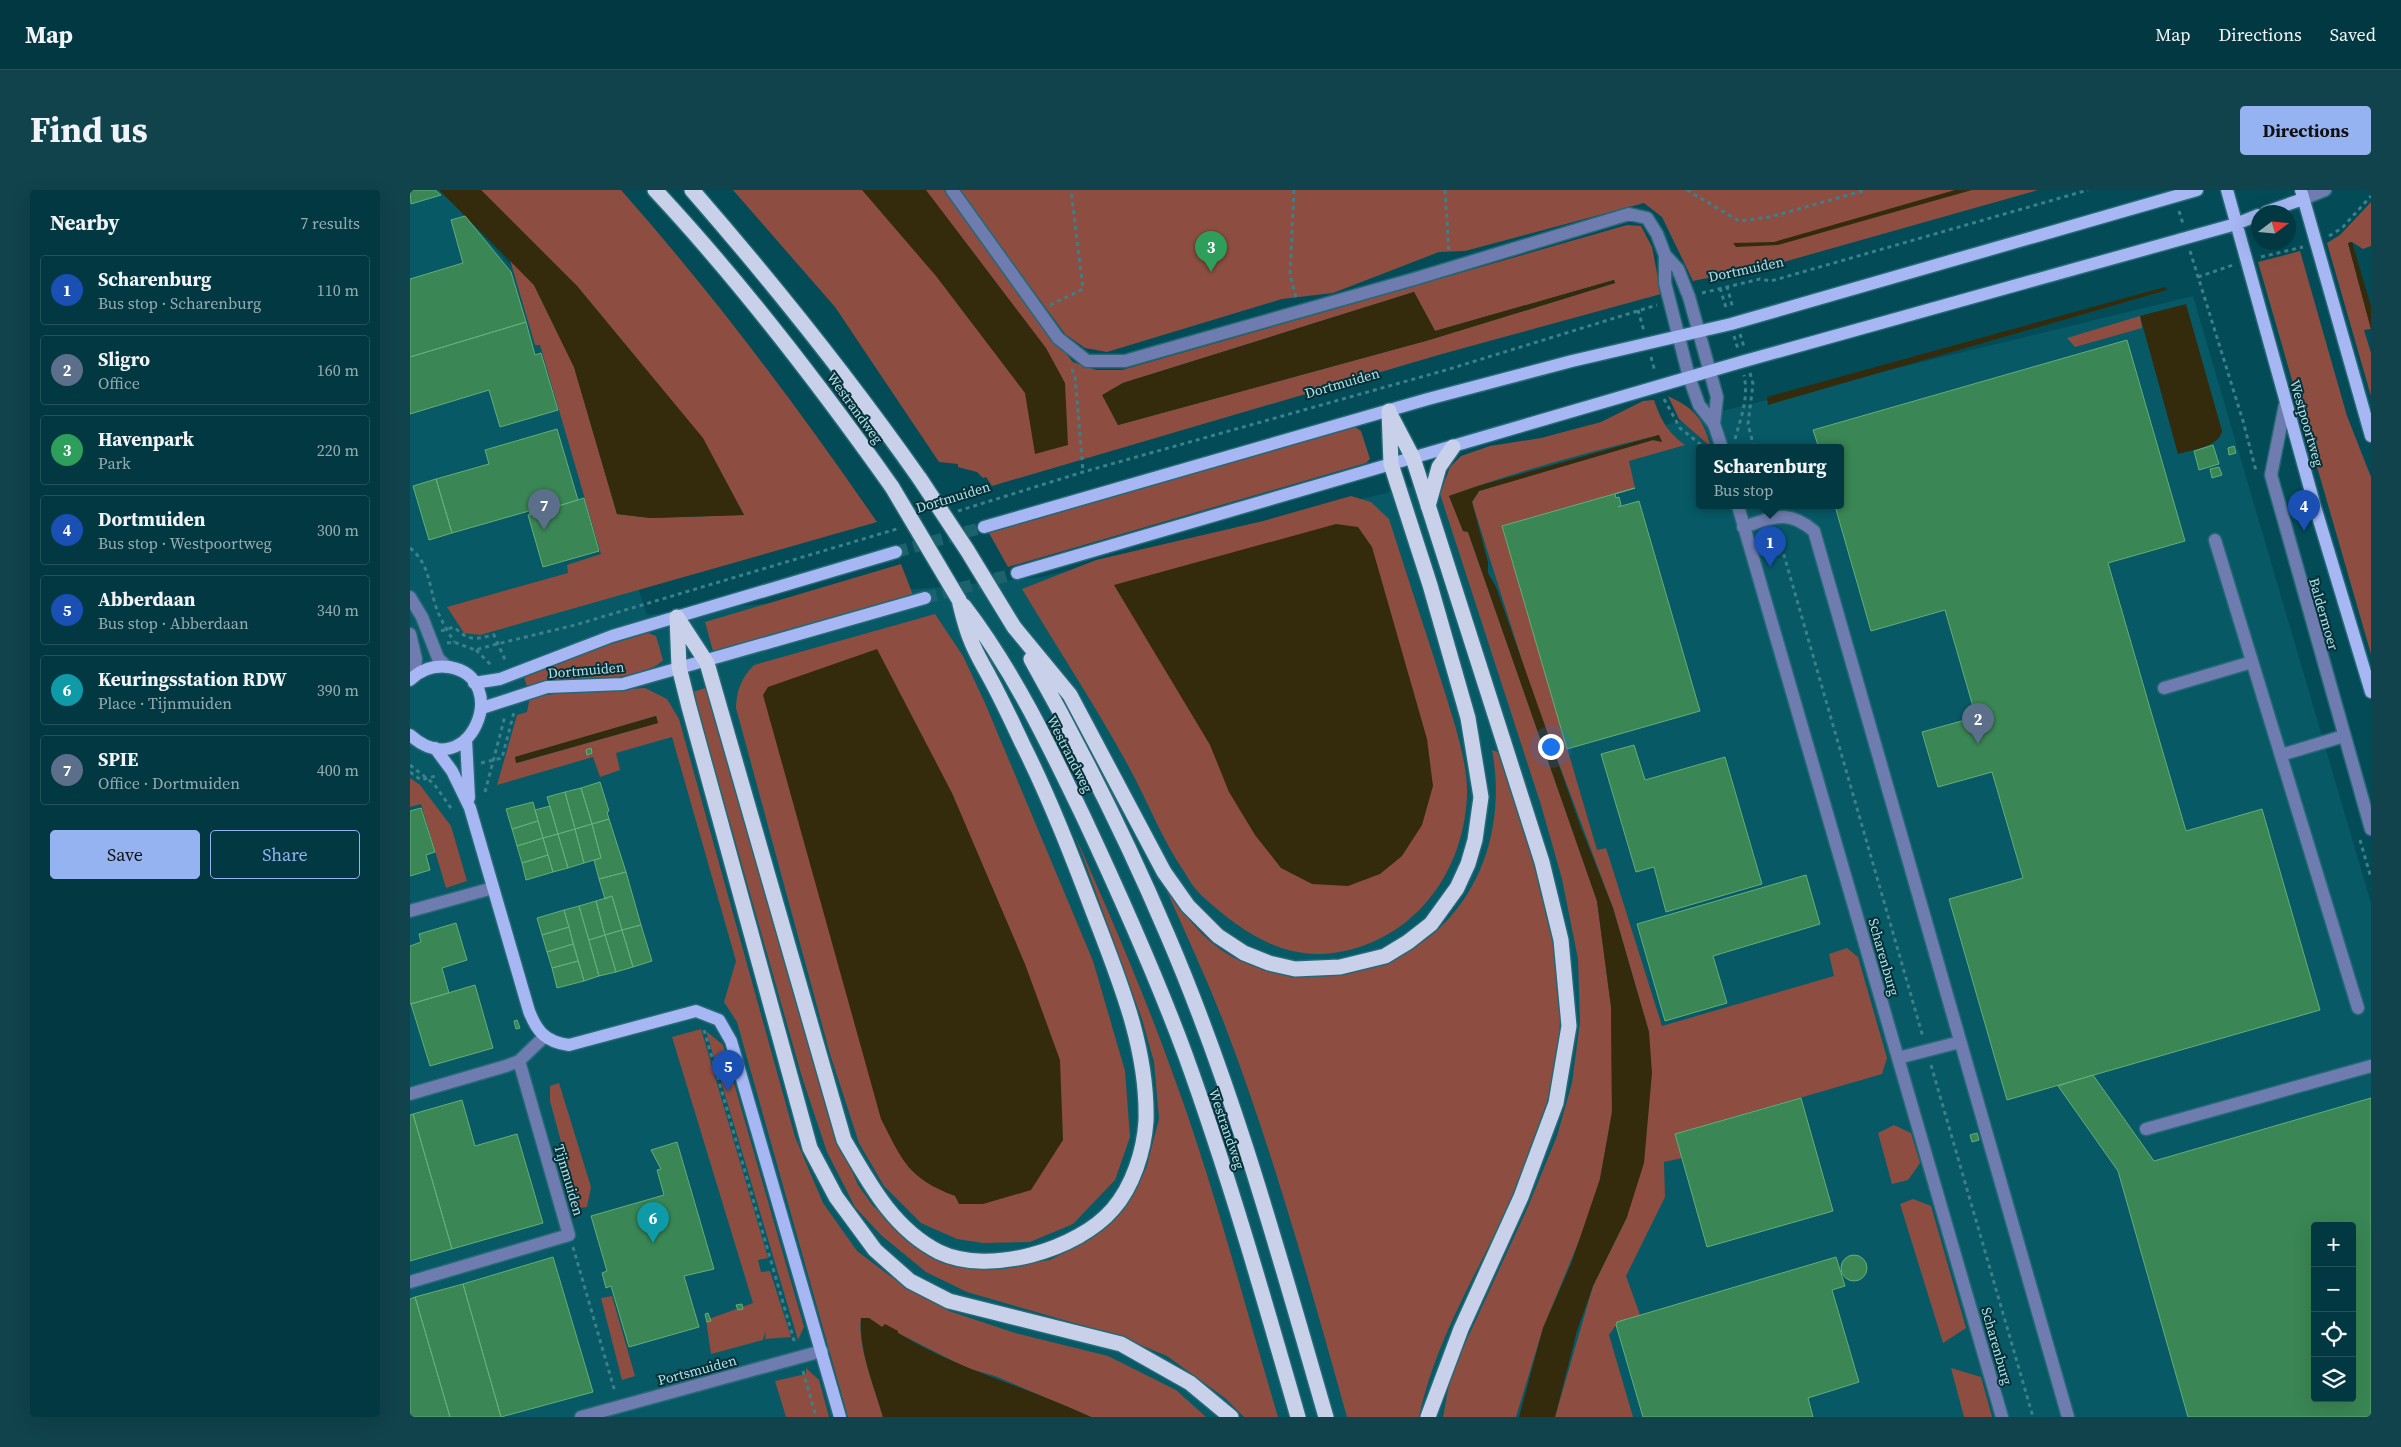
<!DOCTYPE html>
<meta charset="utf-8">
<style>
body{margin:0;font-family:"Source Serif 4",serif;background:#10434c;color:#f1f3f6}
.controls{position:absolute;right:15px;bottom:15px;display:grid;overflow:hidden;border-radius:5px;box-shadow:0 5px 20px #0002}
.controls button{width:45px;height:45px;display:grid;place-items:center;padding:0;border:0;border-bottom:1px solid #23525a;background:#023841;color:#f1f3f6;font:25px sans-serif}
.compass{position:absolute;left:1841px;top:15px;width:45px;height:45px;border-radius:50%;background:#023841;box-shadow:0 5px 20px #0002;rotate:74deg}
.you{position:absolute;left:1140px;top:556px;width:18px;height:18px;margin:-12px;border:4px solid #fff;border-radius:50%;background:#1a73e8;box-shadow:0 0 0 8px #1a73e833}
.badge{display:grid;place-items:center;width:32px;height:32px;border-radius:50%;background:#95b2f1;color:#fff;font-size:16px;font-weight:700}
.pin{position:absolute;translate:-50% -41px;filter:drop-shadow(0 1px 2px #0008)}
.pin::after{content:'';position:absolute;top:26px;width:18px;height:15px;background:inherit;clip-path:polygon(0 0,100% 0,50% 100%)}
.popup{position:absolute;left:1286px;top:254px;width:148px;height:65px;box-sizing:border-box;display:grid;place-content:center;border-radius:5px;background:#023841;filter:drop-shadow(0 1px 4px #0005);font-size:16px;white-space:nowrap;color:#96acb1}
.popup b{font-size:19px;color:#f1f3f6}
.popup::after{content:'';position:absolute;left:50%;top:100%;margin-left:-10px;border:10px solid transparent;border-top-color:#023841}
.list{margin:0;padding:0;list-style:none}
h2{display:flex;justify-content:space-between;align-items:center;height:65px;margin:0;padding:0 20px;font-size:21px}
h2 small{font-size:16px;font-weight:400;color:#96acb1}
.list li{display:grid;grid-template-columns:32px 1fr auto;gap:15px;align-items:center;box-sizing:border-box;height:70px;margin:0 10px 10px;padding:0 10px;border:1px solid #23525a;border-radius:5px}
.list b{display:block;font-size:19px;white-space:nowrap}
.list p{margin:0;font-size:16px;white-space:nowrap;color:#96acb1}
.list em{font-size:16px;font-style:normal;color:#96acb1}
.actions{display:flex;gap:10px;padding:15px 20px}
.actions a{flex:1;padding:11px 0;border:1px solid #95b2f1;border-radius:5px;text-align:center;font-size:18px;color:#95b2f1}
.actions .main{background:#95b2f1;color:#111}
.icon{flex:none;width:28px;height:28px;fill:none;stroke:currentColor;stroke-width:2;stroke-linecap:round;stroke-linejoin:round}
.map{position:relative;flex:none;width:1961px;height:1227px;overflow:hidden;border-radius:5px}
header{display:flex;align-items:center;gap:30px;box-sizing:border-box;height:70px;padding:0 25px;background:#023841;border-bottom:1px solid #23525a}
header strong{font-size:24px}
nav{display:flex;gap:28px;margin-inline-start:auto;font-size:18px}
.intro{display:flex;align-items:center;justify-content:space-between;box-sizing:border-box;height:120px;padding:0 30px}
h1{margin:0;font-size:35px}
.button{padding:12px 22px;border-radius:5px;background:#95b2f1;color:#111;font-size:18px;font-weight:700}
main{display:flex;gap:30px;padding:0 30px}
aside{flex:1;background:#023841;border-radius:5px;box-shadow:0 5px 20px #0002}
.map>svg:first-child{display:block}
</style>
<header>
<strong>Map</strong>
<nav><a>Map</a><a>Directions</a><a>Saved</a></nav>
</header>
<div class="intro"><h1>Find us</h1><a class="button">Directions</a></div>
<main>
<aside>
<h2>Nearby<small>7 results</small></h2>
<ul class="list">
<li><span class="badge" style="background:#1a4fb4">1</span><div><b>Scharenburg</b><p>Bus stop · Scharenburg</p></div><em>110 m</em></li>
<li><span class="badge" style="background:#5c6f8a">2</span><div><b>Sligro</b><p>Office</p></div><em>160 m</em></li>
<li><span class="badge" style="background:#2e9e5b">3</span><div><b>Havenpark</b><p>Park</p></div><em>220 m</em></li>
<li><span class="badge" style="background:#1a4fb4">4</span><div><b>Dortmuiden</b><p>Bus stop · Westpoortweg</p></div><em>300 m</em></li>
<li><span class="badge" style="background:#1a4fb4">5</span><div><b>Abberdaan</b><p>Bus stop · Abberdaan</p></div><em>340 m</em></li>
<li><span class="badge" style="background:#0f9aa8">6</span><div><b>Keuringsstation RDW</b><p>Place · Tijnmuiden</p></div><em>390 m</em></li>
<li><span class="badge" style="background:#5c6f8a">7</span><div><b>SPIE</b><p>Office · Dortmuiden</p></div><em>400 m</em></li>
</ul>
<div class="actions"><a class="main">Save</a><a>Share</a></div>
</aside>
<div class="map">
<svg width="1961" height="1227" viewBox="0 0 1961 1227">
<rect width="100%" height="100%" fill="#024b57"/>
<path fill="#075966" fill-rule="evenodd" d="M0,0H32L121,98L157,175L237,425L631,387L1783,106L1961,713V1227H0ZM1290,258H1430V316H1290ZM1905,1036H1942V1208H1905Z"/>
<path fill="#8d4e41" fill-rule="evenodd" d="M71,0H211C304,105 387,216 467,332L70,445L54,443L37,417L158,383L157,375L191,364L130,155H125L100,70L124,95L164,177L207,324L241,328L334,325L292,248L167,96Z
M323,0H534L632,134L663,172L686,180H712L1217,35L1231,36L1242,57L1251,104L1032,164L582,296L576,287L573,288L567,282L548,277V274L529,272L425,117ZM1204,90L1205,93L1019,150L708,235L693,205L713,193L1004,102L1025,141Z
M549,0H1628L1370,73L1283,91L1252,27L1234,13L1055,61L1029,62L923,103L872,109L697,162L675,158L655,144Z
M1961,12V56L1953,59L1942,52L1938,53L1961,139L1954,140L1961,163V206L1917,53L1930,45Z
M1890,61L1937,226L1961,287V464L1848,72Z
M1730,126L1732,138L1665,157L1657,148Z
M1258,206C1286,219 1292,228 1301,257L1269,229Z
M1244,210C1251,230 1257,242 1275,255L1219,271L1225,298L1092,336L1187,660L1196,658L1252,836L1424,786L1419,764L1437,758L1448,767L1477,868L1472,884L1265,944L1272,968L1254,972L1255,1007L1216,1086L1230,1125L1206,1135L1199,1145L1223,1227H1145L1183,1096L1217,1027L1239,842L1203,718L1121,499L1062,312L1069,301L1243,250L1252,252L1249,245C1179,262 1107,281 1039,306L1053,341L1058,342L1187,711L1201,816L1202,922L1190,989L1176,1034L1133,1138L1106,1227H1033L1041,1184L1117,1019L1147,946L1162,893L1170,832L1168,769L1152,689L1131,615L1030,304L1040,277L1051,266L1080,256L1131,248L1191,232L1233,211Z
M945,237L951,241L960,269L956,273L598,377L579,343Z
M941,306L961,312L979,329C996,383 1014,436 1031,490C1041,523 1058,570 1057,604C1055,670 1018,732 955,755C887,780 839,749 790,704C784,698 779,690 775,683C752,650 739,614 720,579C687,518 648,459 612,399L686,370L853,331Z
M491,374L503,405L303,461L295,432Z
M525,424L553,466L575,513L683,771L715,881L720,947L705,990L663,1034L620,1052L573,1053L547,1049L511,1033L474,996L449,953L420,864L326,518C327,499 331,489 344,475Z
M238,443L246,446L253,470C237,490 145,495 117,497L114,487L188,458Z
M298,497L422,935L448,995L463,1016L515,1060L601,1076L640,1070L682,1048L716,1015L736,979L749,929L744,872L732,829L665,645C698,721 732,798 760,876C803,991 833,1110 868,1227H834L815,1208L757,1166L706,1145L557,1102L516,1082L471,1045L445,1017L417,962L392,887L283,502Z
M235,498L257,509L269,529L385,947L413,1013L447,1061L480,1086L539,1121L605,1143L698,1166L766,1200L796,1227H681L585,1186L557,1178L488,1143V1141L472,1137L459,1128H451C447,1156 465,1199 473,1227H438L327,832L314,812L326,771L262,547L206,563L210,580L190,587L183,567L87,595L107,525L117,522L120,507L131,505ZM246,526L248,533L107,573L105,567Z
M1082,560L1091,563C1112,630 1135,697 1147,767C1159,843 1139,925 1108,995C1074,1073 1027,1143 1009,1227H937C900,1095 863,961 814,833C796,787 775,742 755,697C771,719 787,743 810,759C835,778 876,786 907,786C1030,784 1104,678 1082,560Z
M0,588L10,595L41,636L57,691L36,698L11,614L0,617Z
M291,839L358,1068L348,1070L351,1082L360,1081L381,1147L355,1149L356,1140L353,1150L301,1164L296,1130L343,1113L262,847Z
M296,841L313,855L394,1137L388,1150Z
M149,893L181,997L177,1017L169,1018L140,911V896Z
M1484,935L1501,943L1510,973L1498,990L1482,994L1468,943Z
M1503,1009L1521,1016L1556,1138L1533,1153L1490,1014Z
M202,1106L225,1186L212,1190L191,1108Z
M396,1178L409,1190L419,1227H376L365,1191L396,1184Z
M1541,1178L1571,1187L1582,1227H1554Z"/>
<path fill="#342b0d" d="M29,0H71L167,96L293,248L334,325L241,328L207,324L164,177L124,95Z
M452,0H516L636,158L655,193L658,255L625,264L615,203L526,86Z
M1545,0H1562L1368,55L1326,57L1323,53L1364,52Z
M1942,52L1961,116V139L1938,53Z
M1204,90L1205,93L1019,150L708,235L692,205L713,193L1004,102L1025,141Z
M1755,97L1757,100L1358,215L1357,207Z
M1776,114L1812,241C1809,257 1782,260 1768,264L1730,126Z
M1249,245L1252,252L1243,250L1069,301L1062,312L1078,372V383L1086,397L1170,635L1203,718L1239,842L1242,883L1234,973L1217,1027L1183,1096L1167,1141L1145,1227H1109L1133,1138L1161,1074L1190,989L1202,922L1201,817L1187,711L1058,342L1053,341L1039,306L1068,296Z
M926,334L948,337L962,357L1017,549L1023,596L1012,635L992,666L970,684L938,696L902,694L871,678L845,645L819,602L800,555L704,395Z
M467,459L542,603L615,774L650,870L653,950L621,1000L573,1014H549L545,1006C498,988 493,972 471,929L353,505L358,497Z
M246,526L248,533L106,573L105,567Z
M451,1128H459L472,1137L475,1134L488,1141V1143C548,1180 618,1197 681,1227H473C464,1196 449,1161 451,1128Z"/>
<path fill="#3a8654" stroke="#63af7a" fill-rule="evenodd" d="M0,0H25L31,5L1,14Z
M55,26L101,82L116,132L0,167V89L53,73L41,30Z
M116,132L125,165L131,163L148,220L90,237L79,200L0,224V167Z
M1717,150L1775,351L1698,373L1742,525L1776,641L1852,619L1910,820L1597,910L1539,709L1613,688L1582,582L1528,597L1512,542L1566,527L1535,420L1461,441L1425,316H1430V258H1409L1403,240Z
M147,239L168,310L120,325L119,321L42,343L26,289L79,274L75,260Z
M1803,255L1809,274L1789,280L1784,261Z
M1824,256L1826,263L1819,265L1818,258Z
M1809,277L1812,285L1802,288L1800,279Z
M26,289L42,343L19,350L3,296Z
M1225,298L1205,304L1206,308L1209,307L1211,315L1208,317L1229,311L1290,521L1157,559L1092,336Z
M174,308L189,361L133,377L118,325Z
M1224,555L1235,590L1315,567L1352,694L1256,722L1244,677L1226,682L1191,564Z
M181,558L182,563L177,565L176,560Z
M190,592L199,621L197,622L199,629L182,634L171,598Z
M171,598L182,634L165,639L155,602Z
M155,602L165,639L148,644L137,607Z
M123,612L128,631L102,639L96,619Z
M140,616L148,644L133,648L125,620Z
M11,618L25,662L16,665L20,680L0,686V621Z
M199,629L216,682L189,689L184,670L191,668L182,634Z
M128,631L133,648L107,656L102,639Z
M182,634L191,668L174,673L165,639Z
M165,639L174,673L158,678L148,644Z
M148,644L158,678L143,682L133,648Z
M133,648L138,665L112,673L107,656Z
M138,665L143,682L116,690L112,673Z
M216,682L231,735L212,740L202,706L195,709L189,689Z
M1396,685L1410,734L1303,766L1317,813L1255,831L1227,734Z
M202,706L212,740L195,745L186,711Z
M186,711L195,745L179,750L169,716Z
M169,716L189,786L174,791L154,720Z
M154,720L159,737L132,745L127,728Z
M46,733L57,770L32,778L39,803L0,814V756L11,752L9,744Z
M231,735L242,771L223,777L212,740Z
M159,737L163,754L137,762L132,745Z
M212,740L223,777L206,782L195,745Z
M195,745L206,782L189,786L179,750Z
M163,754L168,771L142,778L137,762Z
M168,771L174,791L147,798L142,778Z
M65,795L83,858L20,876L1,814Z
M107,830L110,838L106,839L104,831Z
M1683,885L1744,971L1961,908V1227H1778L1708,981L1648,896ZM1905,1036H1942V1208H1905Z
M1391,908L1423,1021L1297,1057L1265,944Z
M52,910L65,956L107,944L133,1033L42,1059L3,924Z
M3,924L42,1059L0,1071V925Z
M1567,943L1569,950L1562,952L1560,945Z
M267,952L304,1079L274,1086L289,1137L219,1157L201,1096L196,1098L192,1083L197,1081L181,1026L254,1005L247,980L251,979L241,960Z
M1431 1078a13 13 0 1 1 26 0a13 13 0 1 1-26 0Z
M143,1067L183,1202L91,1227L53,1094Z
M1426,1067L1435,1096L1422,1100L1449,1192L1398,1208L1403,1227H1233L1206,1135L1207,1132Z
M53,1094L91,1227H40L5,1107Z
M5,1107L40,1227H0V1109Z
M332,1114L333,1119L328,1120L326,1115Z
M298,1123L301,1131L297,1132L295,1124Z"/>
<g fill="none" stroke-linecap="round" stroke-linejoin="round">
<path stroke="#1c626d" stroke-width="12" stroke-dasharray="12 6" stroke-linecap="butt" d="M486,362L574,337
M515,408L607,383"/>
<g stroke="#246975" stroke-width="15">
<path id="minor" d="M542,0L648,148L677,171H715L1004,89L1219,24L1237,28L1247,44L1255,65L1268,79L1279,107L1307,207L1304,234
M1893,9L1915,0
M1255,65V93L1279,187L1289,215L1304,234L1312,258
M1875,215L1861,285L1961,639
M1328,316L1592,1227
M1333,337C1363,328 1377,318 1404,341L1658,1227
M1805,350L1948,818
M0,407L12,427L28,468L37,477
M0,444L6,469L4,486
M1754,498L1842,472
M1871,565L1934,546
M0,721L83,698
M1488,868L1550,852
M0,904L96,876L109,871L134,847
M1736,939L1961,876
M0,1092L159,1045L109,871
M171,1227L412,1161"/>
</g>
<g stroke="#246975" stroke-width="15">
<path id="major" d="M1817,0L1906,320L1961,502
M1891,0L1961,246
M1856,22L1893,9
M574,337L1018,209L1162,171L1321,134L1787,0
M607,383L1331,172L1826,34L1848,25
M0,490C11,479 24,475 39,477C104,488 59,598 0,545
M64,493L90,489L202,446L486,362
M72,518L137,497L213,494L515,408
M56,549L59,608
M25,558L42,581L60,618L119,821C127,842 136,852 159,855L286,821L309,830L321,851L430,1227"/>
</g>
<g stroke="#246975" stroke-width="18">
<path id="highway" d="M245,0C332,93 409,194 482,297
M282,0C363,93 439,188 510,289
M981,226L1003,268L1132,672L1151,750L1159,836L1146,913L1111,1007L1051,1139L1018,1227
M1018,316L1029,277L1043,257
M554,416C603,480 639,555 674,628C710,705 745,783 775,864C818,983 853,1105 888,1227
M267,427L297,473L434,950C459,993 483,1039 529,1062C579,1086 668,1060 703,1019C723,996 734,961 736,931C738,855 707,785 681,716C660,661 639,607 613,555C602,532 592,510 580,488C573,475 565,462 560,448C555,436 552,422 549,410
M267,427L269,477L279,517L400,958L426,1007L465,1060L500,1091L539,1111L711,1154L780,1193L821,1227
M604,437L660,505L754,682L778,716L808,746L834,763L859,773L885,779L930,777L975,766L998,752L1021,734L1047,698L1058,674L1065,650L1071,607L1058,528L1020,395L981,274L979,221
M621,469C671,558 717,650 757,744C824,900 869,1065 916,1227"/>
</g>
<path stroke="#3d7f8a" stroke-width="3" stroke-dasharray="4 4" stroke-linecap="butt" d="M884,0L880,84L886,108
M1035,0L1039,64
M1277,0L1329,31L1360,27L1456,0
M1769,21L1773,34
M1919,46L1932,38L1961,6
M1780,61L1833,231L1846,281
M1851,67L1893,57
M1788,87L1823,75
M1317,96L1323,119
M1310,98L1317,121
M1292,103L1350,89L1361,91L1678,0
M640,115L673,99L661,0
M1228,120L1234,141
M1330,144L1334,157
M1324,146L1328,159
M1241,167L1245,182
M662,179L665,186L673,282
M1340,183L1343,194L1338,234L1344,258
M1254,209L1270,238L1295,258
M1325,249C1331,227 1339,208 1334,185
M548,321L673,282L1036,180L1247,115
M1367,341L1513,847
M0,358C19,373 19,395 26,417C30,429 38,441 44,452
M31,441L44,437C60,452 64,449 84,445L96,472
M37,453L44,452L65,460L87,454L165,435L490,338
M66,460L83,477
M71,573L92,568L104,522
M0,575L24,594L43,621
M0,582L11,590L29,585
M75,602L95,526
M1950,650L1961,688
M294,840L385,1154
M1521,875L1623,1227
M163,1057L205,1202
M393,1181L406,1227"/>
<use href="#minor" stroke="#6f7caf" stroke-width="12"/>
<use href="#major" stroke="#a6b7f4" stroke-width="12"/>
<use href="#highway" stroke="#c9d0e9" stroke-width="15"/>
<g stroke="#246975" stroke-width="18" stroke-linecap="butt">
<path id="highway-bridge" d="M510,289L557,360L604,437
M482,297L549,410"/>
</g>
<use href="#highway-bridge" stroke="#c9d0e9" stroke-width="15"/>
</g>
<g text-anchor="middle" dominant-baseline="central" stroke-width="4" stroke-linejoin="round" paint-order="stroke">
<g font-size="14" fill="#aee1ec" stroke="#072f36">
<text transform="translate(1336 79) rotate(-12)">Dortmuiden</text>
<text transform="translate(932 193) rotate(-16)">Dortmuiden</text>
<text transform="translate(445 218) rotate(54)">Westrandweg</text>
<text transform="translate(1897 233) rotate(74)">Westpoortweg</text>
<text transform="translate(543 307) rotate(-17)">Dortmuiden</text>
<text transform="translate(1914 424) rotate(74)">Baldermoer</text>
<text transform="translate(176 480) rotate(-5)">Dortmuiden</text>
<text transform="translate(660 564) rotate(63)">Westrandweg</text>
<text transform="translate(1474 767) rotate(74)">Scharenburg</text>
<text transform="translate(817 939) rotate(71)">Westrandweg</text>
<text transform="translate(159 990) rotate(74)">Tijnmuiden</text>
<text transform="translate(1587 1156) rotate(74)">Scharenburg</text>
<text transform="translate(287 1180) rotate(-15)">Portsmuiden</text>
</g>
</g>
</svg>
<div class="controls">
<button>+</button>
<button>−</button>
<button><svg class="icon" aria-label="locate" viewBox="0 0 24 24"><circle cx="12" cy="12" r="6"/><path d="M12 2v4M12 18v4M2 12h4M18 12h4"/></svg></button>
<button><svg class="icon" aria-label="layers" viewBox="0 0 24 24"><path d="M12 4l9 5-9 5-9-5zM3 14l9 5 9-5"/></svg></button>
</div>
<svg class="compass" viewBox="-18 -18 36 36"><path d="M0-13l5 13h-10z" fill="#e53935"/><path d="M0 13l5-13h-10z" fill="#96acb1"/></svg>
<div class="you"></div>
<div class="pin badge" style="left:1360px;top:377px;background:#1a4fb4">1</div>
<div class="popup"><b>Scharenburg</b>Bus stop</div>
<div class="pin badge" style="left:1568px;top:554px;background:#5c6f8a">2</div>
<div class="pin badge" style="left:801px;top:82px;background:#2e9e5b">3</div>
<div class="pin badge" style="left:1894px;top:341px;background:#1a4fb4">4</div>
<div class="pin badge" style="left:318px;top:901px;background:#1a4fb4">5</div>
<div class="pin badge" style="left:243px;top:1053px;background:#0f9aa8">6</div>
<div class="pin badge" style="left:134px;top:340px;background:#5c6f8a">7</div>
</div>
</main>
